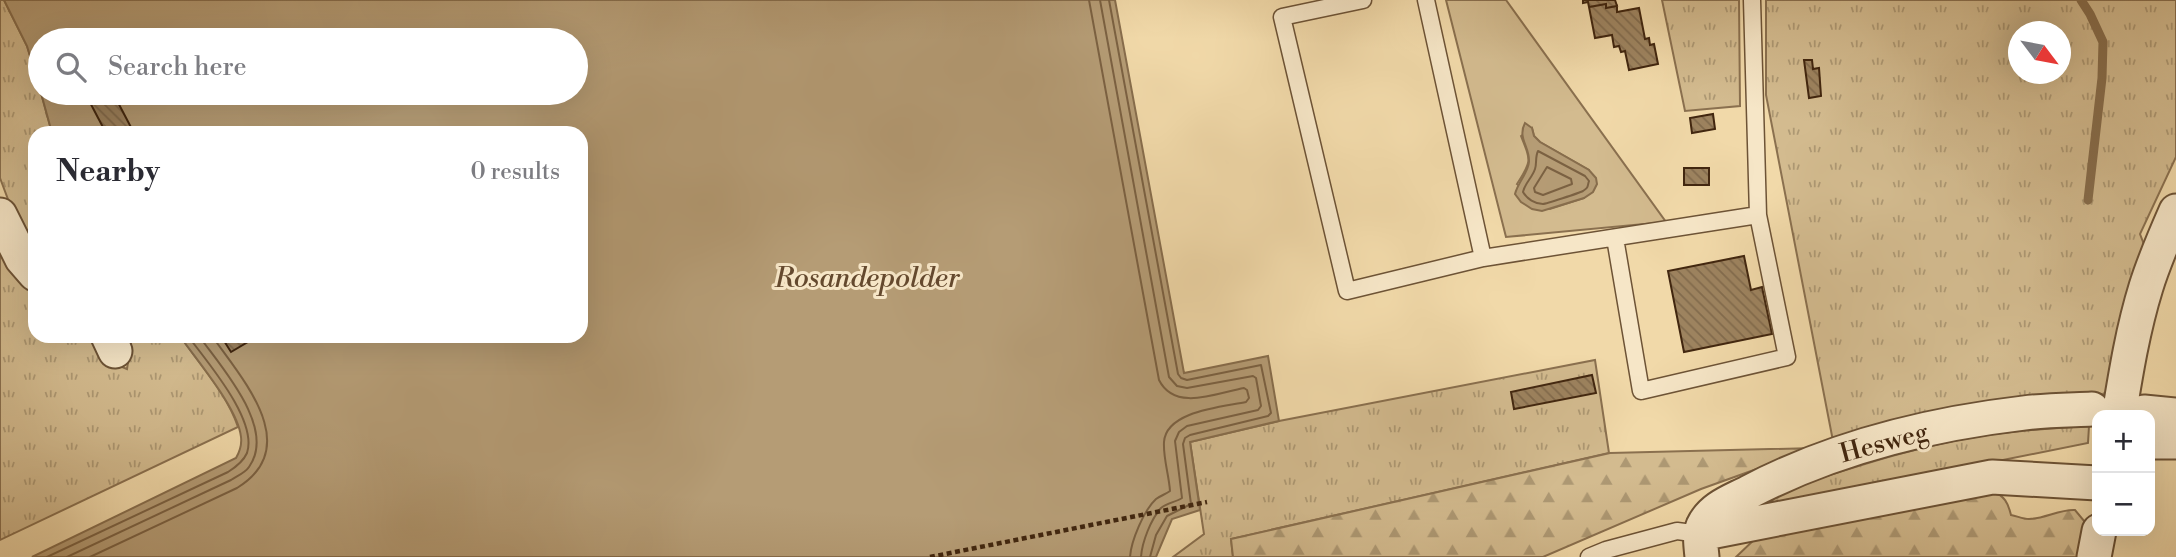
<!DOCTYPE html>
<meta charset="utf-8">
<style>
body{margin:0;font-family:"Libre Bodoni",serif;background:#f2f2f3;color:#2b2b33}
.controls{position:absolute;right:21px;bottom:21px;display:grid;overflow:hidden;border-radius:14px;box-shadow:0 7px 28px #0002}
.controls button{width:63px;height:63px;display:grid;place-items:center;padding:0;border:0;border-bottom:2px solid #e1e1e2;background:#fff;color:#2b2b33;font:35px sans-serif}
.compass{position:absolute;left:2008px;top:21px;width:63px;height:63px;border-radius:50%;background:#fff;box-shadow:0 7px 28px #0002;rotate:122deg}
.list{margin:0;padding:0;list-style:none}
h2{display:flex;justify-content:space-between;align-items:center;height:91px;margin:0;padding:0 28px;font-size:30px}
h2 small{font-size:23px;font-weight:400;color:#7c7c81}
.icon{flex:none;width:38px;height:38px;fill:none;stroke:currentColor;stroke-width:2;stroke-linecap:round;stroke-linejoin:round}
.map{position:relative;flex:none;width:2176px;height:557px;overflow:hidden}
.search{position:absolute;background:#fff;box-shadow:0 7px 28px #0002;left:28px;top:28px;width:560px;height:77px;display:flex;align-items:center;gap:18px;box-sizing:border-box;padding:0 24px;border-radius:38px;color:#7c7c81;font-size:26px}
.panel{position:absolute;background:#fff;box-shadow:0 7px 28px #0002;left:28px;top:126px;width:560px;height:217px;border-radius:21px}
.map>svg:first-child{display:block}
</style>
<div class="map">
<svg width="2176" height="557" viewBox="0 0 2176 557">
<defs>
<pattern id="grass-tufts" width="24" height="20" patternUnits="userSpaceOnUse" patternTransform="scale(1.75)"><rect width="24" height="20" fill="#d3bb8f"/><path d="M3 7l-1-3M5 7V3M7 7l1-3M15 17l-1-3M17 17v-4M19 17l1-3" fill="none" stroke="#ad9873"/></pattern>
<pattern id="forest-firs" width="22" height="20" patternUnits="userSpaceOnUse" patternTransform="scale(1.75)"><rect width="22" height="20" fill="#d3bb8f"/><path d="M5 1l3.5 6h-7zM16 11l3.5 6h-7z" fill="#ad9873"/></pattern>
<pattern id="building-back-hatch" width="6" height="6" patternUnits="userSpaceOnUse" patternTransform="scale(1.75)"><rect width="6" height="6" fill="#9d835f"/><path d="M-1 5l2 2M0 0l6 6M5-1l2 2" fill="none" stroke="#826b4d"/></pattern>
</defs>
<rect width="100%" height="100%" fill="#f1d9a9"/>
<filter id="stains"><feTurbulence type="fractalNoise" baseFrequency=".00286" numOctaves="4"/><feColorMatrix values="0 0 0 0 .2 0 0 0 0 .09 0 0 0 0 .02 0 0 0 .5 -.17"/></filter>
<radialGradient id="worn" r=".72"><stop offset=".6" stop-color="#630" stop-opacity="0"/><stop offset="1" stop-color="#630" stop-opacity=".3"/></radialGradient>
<path fill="url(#grass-tufts)" stroke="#8a704f" stroke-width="2" fill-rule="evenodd" d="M0,0H4L27,46L35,71L52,133H35V259L18,226L0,178Z
M1662,0H1739L1740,106L1685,111Z
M1766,0H2176V157L2140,234L2145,247L2108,394L2054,395L1833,441L1766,95ZM2018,32H2060V74H2018Z
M0,233L35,287V336H92L117,365L127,369L132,336H180C200,365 227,394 238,427L0,540Z
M1595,360L1609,453L1231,539L1233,557H1173L1204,534L1190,442L1279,421Z
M2089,426L2088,443L1778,505L1772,501V496L1793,487C1855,467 1917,446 1981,436C2017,430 2053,428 2089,426Z"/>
<path fill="url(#forest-firs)" stroke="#8a704f" stroke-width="2" d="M1815,448L1701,489L1543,557H1233L1231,539L1610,453Z
M1992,491C2005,496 2008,503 2011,515C2017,516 2023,519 2029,519C2044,519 2060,509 2075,510L2085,522L2080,557H1736L1757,537Z"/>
<path fill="#d3bb8f" stroke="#8a704f" stroke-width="2" fill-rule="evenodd" d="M1446,0H1506L1666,222L1506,237ZM1532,128L1534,136L1540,142L1589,170L1584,198L1550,209L1517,184C1532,161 1531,161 1521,136Z"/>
<path fill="#b59c75" stroke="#876d4c" stroke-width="2" d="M4,0H1115L1184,373L1268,356L1279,421L1190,442L1200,510L1172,519L1156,557H32L236,458C240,451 242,445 241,437C238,408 197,361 180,336H581V133H52L41,93H576V40H40V90L27,46Z
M1525,123L1532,128L1534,136L1540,142L1589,170L1596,178L1597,184L1593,192L1584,198L1542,211L1532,209L1521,202L1515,194C1518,182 1528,173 1529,162C1530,147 1517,138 1525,123Z"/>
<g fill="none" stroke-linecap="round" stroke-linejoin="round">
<path stroke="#7b6142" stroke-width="2" d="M1089,0L1159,380C1175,412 1217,393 1244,388L1247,390L1249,398L1246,402C1222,407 1166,411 1164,442C1163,458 1169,475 1170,491C1166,494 1160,496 1156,499C1144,510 1131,541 1130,557
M1100,0L1169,377L1177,386L1187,388L1253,376L1256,378L1261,406L1258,410L1187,426L1179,432L1175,441L1182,498C1176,502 1167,503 1161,508C1151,519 1142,542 1141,557
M1109,0L1178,374L1181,378L1187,380L1261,365L1271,413L1268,416L1190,435L1185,438L1183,444L1191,504L1167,516L1156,535L1150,557
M1538,151L1585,176L1589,181C1587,187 1589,187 1583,191C1579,193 1546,204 1543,204C1535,204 1527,199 1523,192C1525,183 1532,178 1535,169C1537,163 1535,157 1538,151Z
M1547,167L1571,179L1572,184L1543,195L1535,192L1534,188Z
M47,557L228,472C236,467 243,462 247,453C258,420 207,362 188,336
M67,557L231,480C237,476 245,473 249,467C277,428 221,367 199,336
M90,557L237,488C304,447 243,380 212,336"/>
<path stroke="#876d4c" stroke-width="9" d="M2081,0L2090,14L2103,42L2102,78L2088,200"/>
</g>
<path fill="url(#building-back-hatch)" stroke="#41260f" stroke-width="2" d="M1583,0H1615L1617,6L1606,8V4L1589,7L1588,2L1583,3Z
M1606,4V8L1617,6V12L1639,8L1645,39L1649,38L1650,45L1654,44L1658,64L1629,70L1625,51L1621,52L1619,46L1614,47L1612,35L1595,38L1589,7Z
M1804,60H1812L1813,69L1819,68L1821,96L1809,98Z
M85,93H113L134,133H106Z
M1713,114L1715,129L1692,133L1690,118Z
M1684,168H1709V185H1684Z
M1744,256L1751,290L1762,287L1772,334L1684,352L1668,271Z
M221,336H249L251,340L231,352Z
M1592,375L1596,393L1514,409L1511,392Z"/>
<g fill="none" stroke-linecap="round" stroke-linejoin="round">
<g stroke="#6d5336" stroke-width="19">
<path id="lane" d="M1363,0L1282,17L1347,291L1483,258L1758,215L1752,0
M1426,0L1483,258
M1615,238L1641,391L1787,357L1758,215
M1589,557L1606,550L1677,531L1700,534"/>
</g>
<g stroke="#6d5336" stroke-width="37">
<path id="street" d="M0,215L22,259L35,274
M108,336L115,351
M2144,412L2176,415
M2119,415C2126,372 2133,329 2146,287C2154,261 2165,236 2176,211
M2150,442H2176
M1700,534L1992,477L2097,483
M1702,557C1701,546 1699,536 1703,526C1712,507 1732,501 1749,492C1833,448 1930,424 2024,413C2046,410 2070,410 2092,409
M2094,557L2099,531"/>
</g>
<path stroke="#41260f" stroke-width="4.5" stroke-dasharray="5 3.5" stroke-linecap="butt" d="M930,557L1207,502"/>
<use href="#lane" stroke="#f6e6c7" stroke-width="16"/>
<use href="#street" stroke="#f6e6c7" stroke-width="33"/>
</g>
<g text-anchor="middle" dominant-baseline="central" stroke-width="6" stroke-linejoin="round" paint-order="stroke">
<g font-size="26" fill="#41260f" stroke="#f6e6c7">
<text transform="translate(1884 443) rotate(-15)">Hesweg</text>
</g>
<g font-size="28" font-style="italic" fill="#64492e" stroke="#f6e6c7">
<text x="867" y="278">Rosandepolder</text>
</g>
</g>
<rect width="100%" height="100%" filter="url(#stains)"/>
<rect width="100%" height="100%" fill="url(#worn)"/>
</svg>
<div class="controls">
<button>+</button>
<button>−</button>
</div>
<svg class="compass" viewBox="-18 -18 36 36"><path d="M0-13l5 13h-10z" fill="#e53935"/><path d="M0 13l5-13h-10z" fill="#7c7c81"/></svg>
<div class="search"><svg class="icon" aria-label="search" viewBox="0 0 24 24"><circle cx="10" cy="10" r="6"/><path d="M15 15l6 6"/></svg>Search here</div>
<section class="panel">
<h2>Nearby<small>0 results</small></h2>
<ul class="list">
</ul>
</section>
</div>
